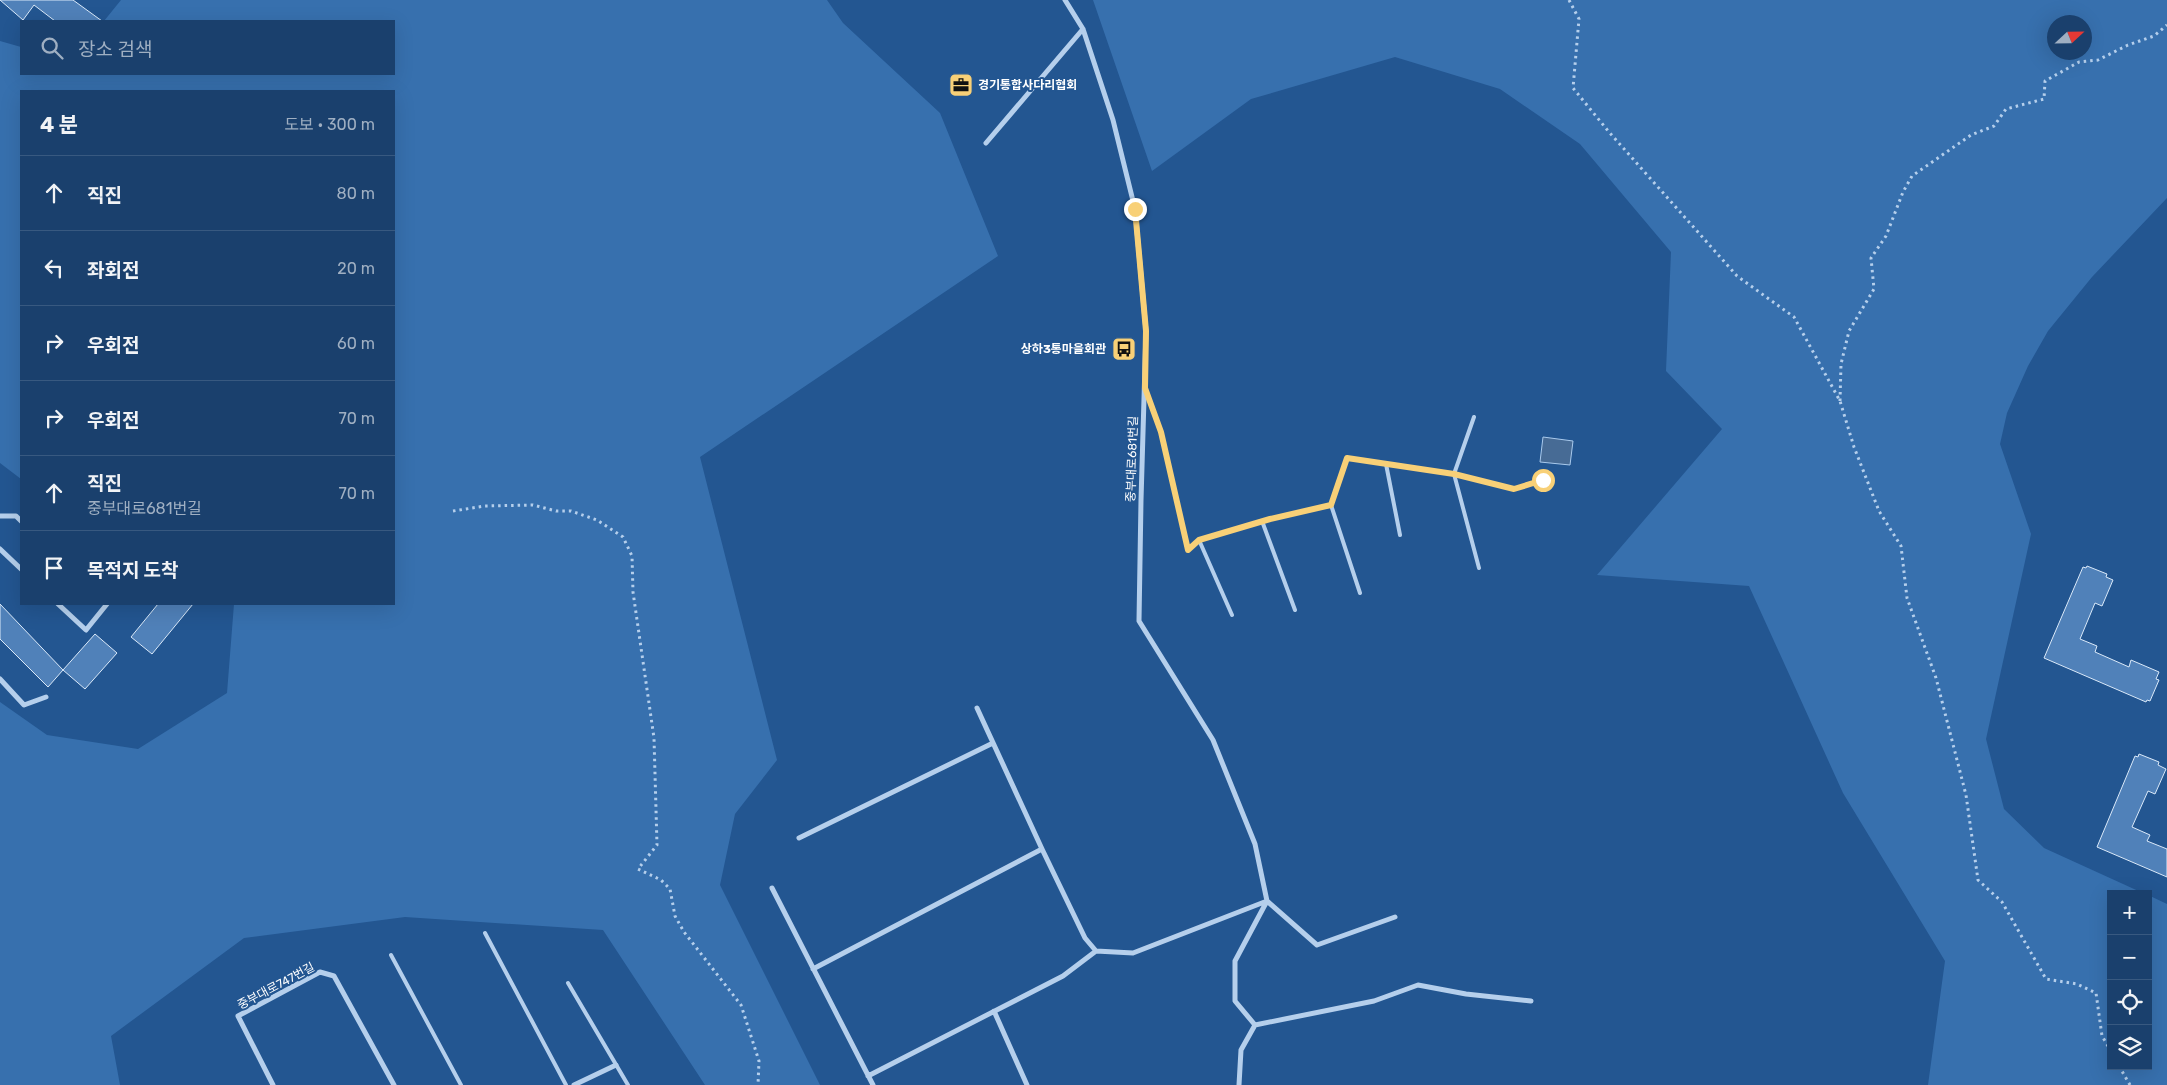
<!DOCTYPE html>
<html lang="ko">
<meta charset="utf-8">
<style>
body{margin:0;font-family:Rubik,"Noto Sans KR",sans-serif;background:#234772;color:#f1f3f6}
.controls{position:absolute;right:15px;bottom:15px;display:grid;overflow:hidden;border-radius:0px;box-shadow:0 5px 20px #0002}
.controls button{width:45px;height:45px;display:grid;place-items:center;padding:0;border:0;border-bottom:1px solid #385980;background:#1a406d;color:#f1f3f6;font:25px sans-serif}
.compass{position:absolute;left:2047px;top:15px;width:45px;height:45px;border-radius:50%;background:#1a406d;box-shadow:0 5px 20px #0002;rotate:68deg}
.stop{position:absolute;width:15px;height:15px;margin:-11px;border:4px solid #f8d077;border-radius:50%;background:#fff}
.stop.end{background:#f8d077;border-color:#fff;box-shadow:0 1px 5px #0008}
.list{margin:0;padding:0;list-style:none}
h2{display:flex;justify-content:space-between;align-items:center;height:65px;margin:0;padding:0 20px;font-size:21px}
h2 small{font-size:16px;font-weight:400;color:#9fafc2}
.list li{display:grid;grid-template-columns:32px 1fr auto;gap:15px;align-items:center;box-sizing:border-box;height:75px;padding:0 20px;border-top:1px solid #385980}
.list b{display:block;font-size:19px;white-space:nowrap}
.list p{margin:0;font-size:16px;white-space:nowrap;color:#9fafc2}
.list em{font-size:16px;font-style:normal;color:#9fafc2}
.icon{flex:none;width:28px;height:28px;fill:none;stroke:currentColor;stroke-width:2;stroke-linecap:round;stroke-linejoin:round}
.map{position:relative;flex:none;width:2167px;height:1085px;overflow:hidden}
.search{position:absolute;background:#1a406d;box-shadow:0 5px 20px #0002;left:20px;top:20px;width:375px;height:55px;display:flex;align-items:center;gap:12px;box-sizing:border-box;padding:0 18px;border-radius:0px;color:#9fafc2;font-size:19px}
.panel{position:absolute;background:#1a406d;box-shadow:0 5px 20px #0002;left:20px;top:90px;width:375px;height:515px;border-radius:0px}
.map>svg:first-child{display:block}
</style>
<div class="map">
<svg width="2167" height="1085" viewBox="0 0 2167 1085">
<rect width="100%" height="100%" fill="#235691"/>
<path fill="#3770ae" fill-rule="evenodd" d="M121,0H827L843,23L940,113L998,256L700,457L777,760L735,814L720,885L820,1085H705L603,930L405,917L244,938L111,1036L120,1085H0V702L47,735L138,749L227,693L234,604H394V91H21V479L0,463V41L21,47V74H394V21H104Z
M1093,0H2167V198L2092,277L2048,331L2028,366L2007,413L2000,444L2031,534L1986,739L2004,809L2044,848L2145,894H2111V1066H2148V895L2167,904V1085H1928L1945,961L1843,793L1749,586L1597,575L1722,429L1666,371L1671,252L1580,144L1500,89L1395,57L1251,99L1152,171ZM2054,22H2084V52H2054Z"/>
<path fill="#476b95" stroke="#a9caed" d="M1543,437L1573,441L1570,465L1540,462Z"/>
<path fill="#5081b9" stroke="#dae9f9" d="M0,0H73L102,21H55L34,5L23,20Z
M2087,566L2107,574L2106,577L2113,580L2102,606L2095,603L2080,639L2097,646L2095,652L2129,667L2131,660L2159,672L2156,679L2159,680L2150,701L2147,700L2146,702L2044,658L2083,567L2086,568Z
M0,604L63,670L48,687L0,639Z
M158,604H193L152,654L131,637Z
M95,634L117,653L85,689L63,670Z
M2139,754L2159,762L2158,765L2166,769L2155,794L2148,791L2132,827L2150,835L2147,841L2167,849V877L2097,847L2135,756L2138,757Z"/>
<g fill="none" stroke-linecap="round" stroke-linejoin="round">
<path stroke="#b5cfec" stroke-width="3" stroke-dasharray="2.5 4" stroke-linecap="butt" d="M1569,0L1579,19L1573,88L1609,132L1737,276L1794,317L1840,401L1854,447L1879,511L1901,546L1907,598L1936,678L1966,795L1978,880L2002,902L2046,979L2077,984L2096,993L2102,1036L2111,1051
M1840,401L1841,364L1849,331L1874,289L1871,258L1886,236L1903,192L1912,176L1971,135L1994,126L2006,109L2044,99L2045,81L2079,62L2098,60L2128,45L2154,36L2167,25
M453,511L485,506L533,505L556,511H571L597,520L623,537L632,556L633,592L654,738L657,845L638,869L661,880L670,889L675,916L684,932L741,1005L759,1061L758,1085
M2119,1066L2130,1085"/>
<path stroke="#b5cfec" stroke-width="4" d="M1146,390L1161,433L1188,550L1199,540L1270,519L1331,505L1347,458L1454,474L1514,489L1543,480
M1474,417L1454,474L1479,568
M1386,464L1400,535
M1331,505L1360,593
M1262,521L1295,610
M1199,540L1232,615
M485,933L566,1085
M391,955L461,1085
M568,983L628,1085"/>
<path stroke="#b5cfec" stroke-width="5" d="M1065,0L1083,29L1113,120L1135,209L1146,331L1141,500L1139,621L1213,740L1255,844L1267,901
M986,143L1083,29
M0,516H16L21,521
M0,549L21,569
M58,604L86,630L107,604
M0,679L24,705L46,697
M977,708L1042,849
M799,838L993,743
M772,888L873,1085
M1267,901L1235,961V1001L1255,1025L1374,1001L1418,985L1466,994L1531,1001
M1267,901L1317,945L1395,917
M813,969L1042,849L1085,938L1096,951
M994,1011L1027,1085
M868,1076L1063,976L1096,951L1133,953L1267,901
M273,1085L238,1016L320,972L334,976L394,1085
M574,1085L616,1065
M1239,1085L1241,1050L1255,1025"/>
</g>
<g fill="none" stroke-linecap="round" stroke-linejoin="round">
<path stroke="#f8d077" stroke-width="6" d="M1135,209L1146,331L1145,388L1161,432L1188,550L1199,540L1270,519L1331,505L1347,458L1454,474L1514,489L1543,480"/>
</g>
<defs>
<g id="office-square" transform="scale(1.25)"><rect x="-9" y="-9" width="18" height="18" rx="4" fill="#f8d077" stroke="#235691"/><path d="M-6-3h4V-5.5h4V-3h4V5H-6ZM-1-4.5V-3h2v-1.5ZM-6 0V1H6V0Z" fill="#111"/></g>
<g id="bus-square" transform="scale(1.25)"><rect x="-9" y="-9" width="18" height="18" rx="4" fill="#f8d077" stroke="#235691"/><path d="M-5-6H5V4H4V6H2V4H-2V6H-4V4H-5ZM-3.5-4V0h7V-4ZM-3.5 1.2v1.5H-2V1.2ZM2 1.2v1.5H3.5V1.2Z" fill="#111"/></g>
</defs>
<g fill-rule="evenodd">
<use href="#office-square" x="961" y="85"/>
<use href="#bus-square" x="1124" y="349"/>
</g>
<g text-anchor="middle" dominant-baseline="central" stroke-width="4" stroke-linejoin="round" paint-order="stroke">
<g font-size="12" font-weight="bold" fill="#fff" stroke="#235691" text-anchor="start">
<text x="978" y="85">경기통합사다리협회</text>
<text x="1106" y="349" text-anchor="end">상하3통마을회관</text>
</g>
<g font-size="12" fill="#fff" stroke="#235691">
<text transform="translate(1132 459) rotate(-88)">중부대로681번길</text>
<text transform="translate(276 986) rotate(-28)">중부대로747번길</text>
</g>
</g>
</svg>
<div class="controls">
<button>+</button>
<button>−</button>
<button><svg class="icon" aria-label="locate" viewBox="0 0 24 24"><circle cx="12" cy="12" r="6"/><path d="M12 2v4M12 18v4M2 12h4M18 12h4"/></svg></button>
<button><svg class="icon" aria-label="layers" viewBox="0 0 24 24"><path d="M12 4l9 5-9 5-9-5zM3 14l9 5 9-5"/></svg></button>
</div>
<svg class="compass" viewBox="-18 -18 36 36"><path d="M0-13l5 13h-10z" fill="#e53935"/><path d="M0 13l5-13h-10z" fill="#9fafc2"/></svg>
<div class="stop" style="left:1543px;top:480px"></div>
<div class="stop end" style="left:1135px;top:209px"></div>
<div class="search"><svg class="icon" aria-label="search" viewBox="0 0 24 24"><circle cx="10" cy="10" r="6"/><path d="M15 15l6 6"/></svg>장소 검색</div>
<section class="panel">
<h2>4 분<small>도보 · 300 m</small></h2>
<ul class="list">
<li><svg class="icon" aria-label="ahead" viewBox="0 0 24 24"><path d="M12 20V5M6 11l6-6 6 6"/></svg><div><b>직진</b></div><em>80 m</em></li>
<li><svg class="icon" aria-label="left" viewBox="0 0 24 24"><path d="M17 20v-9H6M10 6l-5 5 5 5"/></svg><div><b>좌회전</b></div><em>20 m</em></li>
<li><svg class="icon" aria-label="right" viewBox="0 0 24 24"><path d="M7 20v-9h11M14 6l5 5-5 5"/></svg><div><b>우회전</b></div><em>60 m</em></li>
<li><svg class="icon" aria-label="right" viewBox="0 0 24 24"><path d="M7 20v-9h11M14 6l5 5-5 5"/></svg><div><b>우회전</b></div><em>70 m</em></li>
<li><svg class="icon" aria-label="ahead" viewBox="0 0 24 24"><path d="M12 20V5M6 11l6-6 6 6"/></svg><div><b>직진</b><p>중부대로681번길</p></div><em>70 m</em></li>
<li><svg class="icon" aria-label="arrive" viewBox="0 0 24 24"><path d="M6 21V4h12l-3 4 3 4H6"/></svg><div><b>목적지 도착</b></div></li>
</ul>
</section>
</div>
